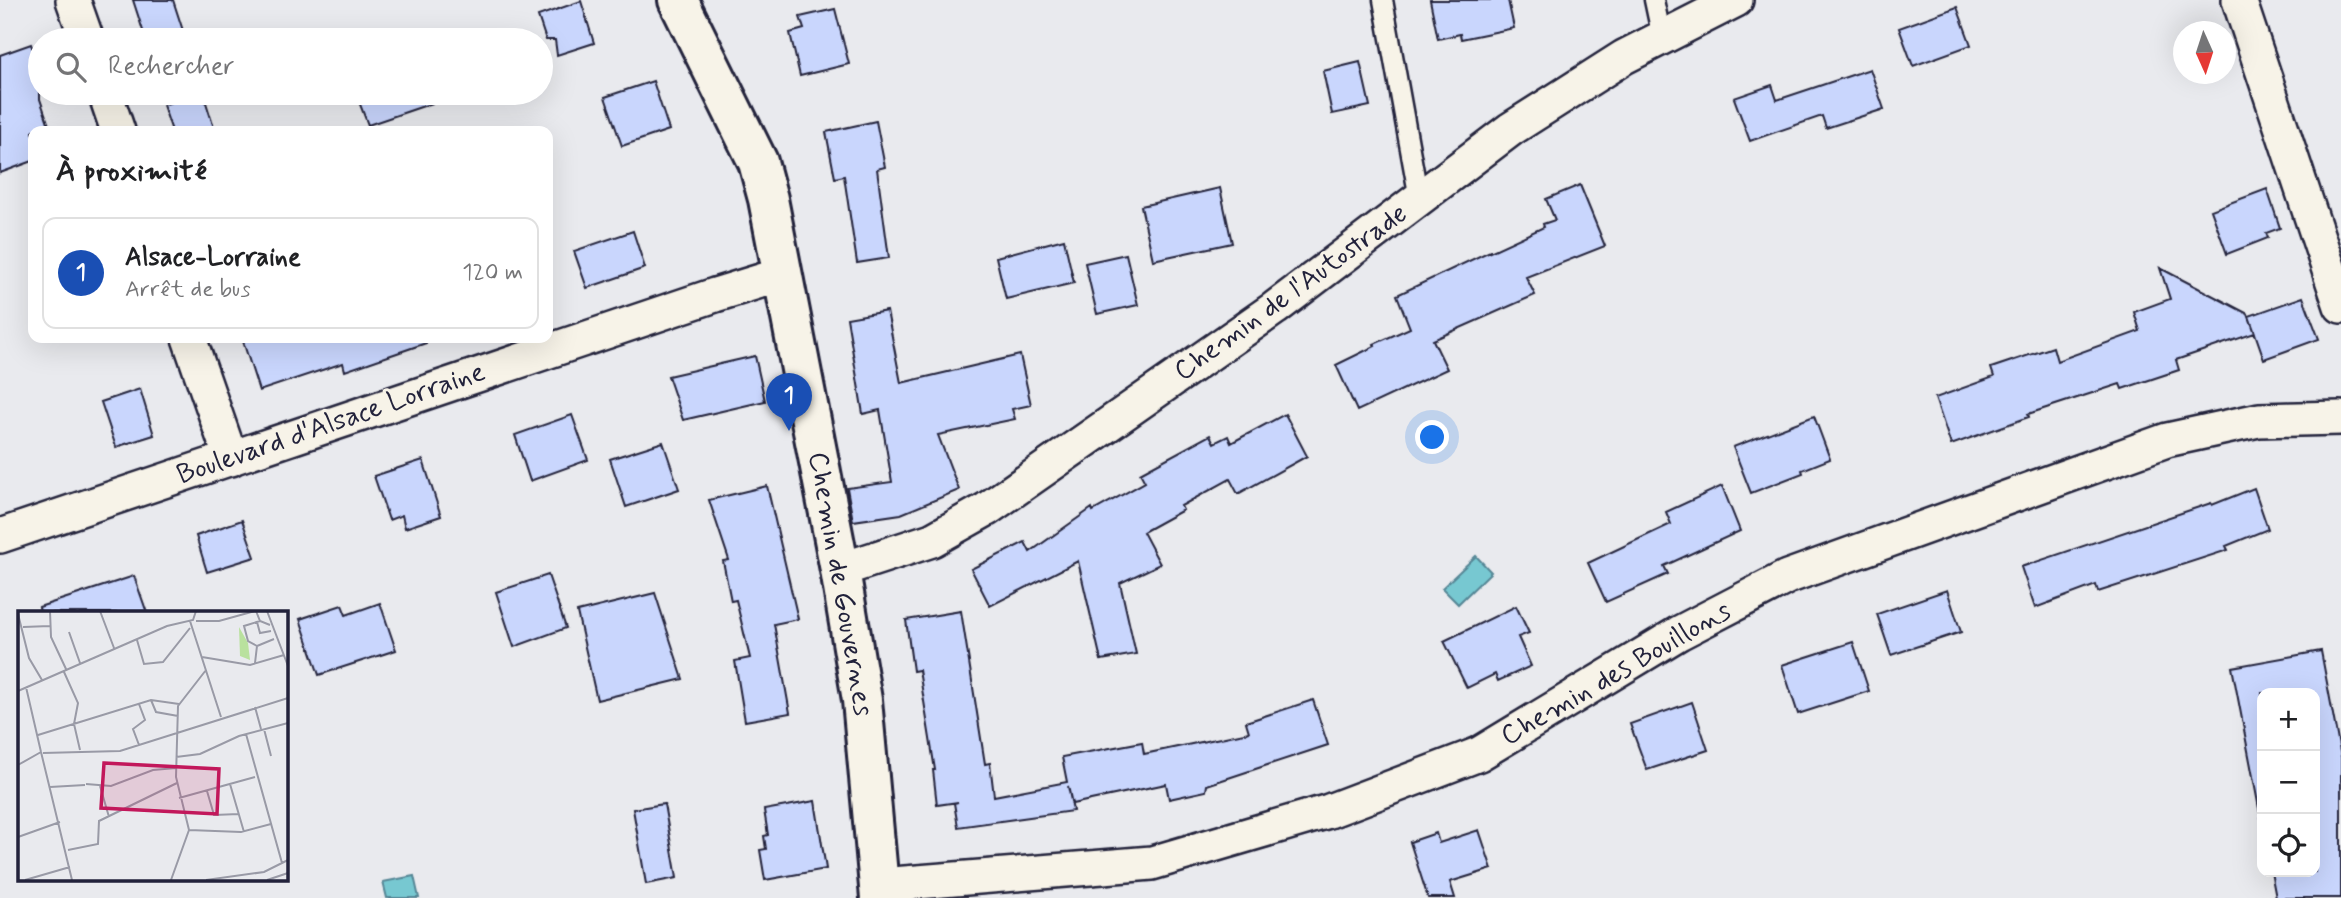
<!DOCTYPE html>
<html lang="fr">
<meta charset="utf-8">
<style>
body{margin:0;font-family:Mynerve,sans-serif;background:#f6f6f6;color:#202124}
.controls{position:absolute;right:21px;bottom:21px;display:grid;overflow:hidden;border-radius:14px;box-shadow:0 7px 28px #0002}
.controls button{width:63px;height:63px;display:grid;place-items:center;padding:0;border:0;border-bottom:2px solid #e0e0e0;background:#fff;color:#202124;font:35px sans-serif}
.compass{position:absolute;left:2173px;top:21px;width:63px;height:63px;border-radius:50%;background:#fff;box-shadow:0 7px 28px #0002;rotate:177deg}
.you{position:absolute;left:1433px;top:438px;width:24px;height:24px;margin:-18px;border:5px solid #fff;border-radius:50%;background:#1a73e8;box-shadow:0 0 0 10px #1a73e833}
.badge{display:grid;place-items:center;width:46px;height:46px;border-radius:50%;background:#111827;color:#fff;font-size:23px;font-weight:700}
.pin{position:absolute;translate:-50% -58px;filter:drop-shadow(0 2px 4px #0008)}
.pin::after{content:'';position:absolute;top:37px;width:24px;height:21px;background:inherit;clip-path:polygon(0 0,100% 0,50% 100%)}
.list{margin:0;padding:0;list-style:none}
h2{display:flex;justify-content:space-between;align-items:center;height:91px;margin:0;padding:0 28px;font-size:30px}
h2 small{font-size:23px;font-weight:400;color:#757577}
.list li{display:grid;grid-template-columns:46px 1fr auto;gap:21px;align-items:center;box-sizing:border-box;height:112px;margin:0 14px 14px;padding:0 14px;border:2px solid #e0e0e0;border-radius:14px}
.list b{display:block;font-size:26px;white-space:nowrap}
.list p{margin:0;font-size:23px;white-space:nowrap;color:#757577}
.list em{font-size:23px;font-style:normal;color:#757577}
.icon{flex:none;width:38px;height:38px;fill:none;stroke:currentColor;stroke-width:2;stroke-linecap:round;stroke-linejoin:round}
.map{position:relative;flex:none;width:2341px;height:898px;overflow:hidden}
.search{position:absolute;background:#fff;box-shadow:0 7px 28px #0002;left:28px;top:28px;width:525px;height:77px;display:flex;align-items:center;gap:18px;box-sizing:border-box;padding:0 24px;border-radius:38px;color:#757577;font-size:26px}
.panel{position:absolute;background:#fff;box-shadow:0 7px 28px #0002;left:28px;top:126px;width:525px;height:217px;border-radius:14px}
.map>svg:first-child{display:block}
</style>
<div class="map">
<svg width="2341" height="898" viewBox="0 0 2341 898">
<rect width="100%" height="100%" fill="#e9eaee"/>
<filter id="ink" filterUnits="userSpaceOnUse"><feTurbulence type="fractalNoise" baseFrequency=".0143" numOctaves="2"/><feDisplacementMap in="SourceGraphic" scale="14" xChannelSelector="R" yChannelSelector="G"/><feConvolveMatrix kernelMatrix="1 2 1 2 8 2 1 2 1" color-interpolation-filters="sRGB"/></filter>
<g filter="url(#ink)">
<path fill="#77c8d1" stroke="#558695" stroke-width="2" d="M1476,556L1491,572L1458,604L1442,588Z
M414,876L419,898H387L383,882Z"/>
<path fill="#c9d6fd" stroke="#22223b" stroke-width="2" d="M133,0H173L186,40H146Z
M1430,0H1508L1514,28L1461,39L1460,34L1438,39Z
M581,1L594,43L557,55L555,40H546L538,16Z
M1957,7L1971,45L1913,66L1899,28Z
M835,9L849,64L800,76L790,33L804,29L800,17Z
M31,44L40,72V99L51,131H33V161L0,173V55Z
M1360,62L1370,106L1332,114L1323,71Z
M1870,69L1884,109L1826,128L1822,116L1750,141L1734,98L1772,85L1777,100Z
M653,81L669,130L622,146L605,97Z
M197,93H203L215,131H172L163,105Z
M376,93H462L368,125L358,99Z
M876,121L885,167L877,169L889,258L857,263L844,176L835,178L826,132Z
M1580,185L1605,246L1526,277L1535,295L1433,340L1447,369L1357,411L1336,365L1375,346L1374,344L1410,328L1397,295L1490,251V252L1544,227L1543,224L1555,220L1546,199Z
M1220,188L1232,243L1153,260L1141,206Z
M2267,189L2280,228L2266,233L2268,238L2227,254L2211,210Z
M633,231L645,268L587,288L574,251Z
M1064,239L1074,283L1006,299L996,257Z
M1126,254L1138,305L1097,314L1085,263Z
M2160,268L2248,314L2255,333L2176,360L2179,370L2122,389L2120,384L2028,414L2029,417L1951,445L1935,398L1994,377L1991,368L2053,347L2057,361L2140,331L2134,312L2170,299Z
M2303,297L2319,339L2264,359L2249,316Z
M887,311L901,383L1020,355L1031,405L1012,409L1015,419L938,435L959,490L901,514L853,521L847,488L892,482L880,410L863,414L847,318Z
M242,338H425L426,343L345,371L343,363L259,391Z
M755,356L765,401L683,420L668,376Z
M140,389L154,435L116,447L101,402Z
M1285,414L1307,456L1238,494L1230,479L1181,506L1183,510L1143,532L1160,564L1120,583L1136,654L1101,660L1078,561L990,606L971,569L1025,542L1030,552L1092,508L1093,511L1145,482L1140,473L1210,435L1214,443L1228,436L1231,443Z
M572,415L588,460L530,481L515,435Z
M1814,416L1830,459L1802,470L1803,473L1751,493L1733,447Z
M663,442L679,489L626,507L610,459Z
M423,460L441,516L405,528L402,515L389,520L374,476Z
M767,486L798,619L774,624L790,713L745,721L735,661L750,658L736,600L731,601L723,561L729,560L709,500Z
M1722,486L1740,531L1664,566L1668,574L1606,602L1588,563L1671,524L1666,512Z
M2254,488L2268,529L2226,546L2228,550L2098,592L2096,585L2035,608L2021,567L2211,503L2212,505Z
M242,520L255,557L207,572L196,536Z
M548,575L566,628L514,647L496,592Z
M134,576L147,613H40L39,607Z
M1947,590L1961,632L1891,655L1877,614Z
M655,593L683,679L597,700L577,612Z
M380,603L396,650L319,675L300,619L342,605L346,615Z
M1516,606L1529,633L1518,637L1531,666L1498,681L1495,674L1467,688L1444,641Z
M961,611L985,764L990,763L994,796L1067,782L1062,757L1142,742L1144,754L1249,732L1246,722L1313,700L1328,745L1207,785L1206,791L1169,799L1166,784L1072,804L1068,786L1073,811L958,827L954,803L958,802L937,805L933,770H935L919,670L913,671L906,620Z
M1853,642L1869,691L1798,714L1782,665Z
M2321,651L2341,757V898H2276L2271,872H2315V693H2262V824L2232,667Z
M1692,702L1708,750L1647,770L1630,724Z
M815,801L826,869L765,880L760,850L766,849L764,836L768,835L764,810Z
M664,804L677,878L646,884L633,809Z
M1479,830L1492,869L1450,882L1455,898H1428L1410,842L1436,833L1439,843Z"/>
<g fill="none" stroke-linecap="round" stroke-linejoin="round">
<g stroke="#22223b" stroke-width="23">
<path id="service" d="M1383,0L1419,199
M1654,0L1662,38"/>
</g>
<g stroke="#22223b" stroke-width="38">
<path id="minor" d="M73,0L87,40
M2239,0L2341,306
M105,93L118,131
M189,338L231,459
M0,536L715,295L783,274
M840,570L932,540L987,509L1275,308L1511,129L1624,57L1736,0
M880,885L1152,863L1329,811L1479,754L1679,633L1787,577L2167,440L2259,420L2341,418"/>
</g>
<g stroke="#22223b" stroke-width="44">
<path id="tertiary" d="M678,0L758,162L768,199L840,570L862,700L880,898"/>
</g>
<use href="#service" stroke="#f7f3e8" stroke-width="18"/>
<use href="#minor" stroke="#f7f3e8" stroke-width="33"/>
<use href="#tertiary" stroke="#f7f3e8" stroke-width="38"/>
</g>
</g>
<g text-anchor="middle" dominant-baseline="central" stroke-width="6" stroke-linejoin="round" paint-order="stroke">
<g font-size="28" fill="#22223b" stroke="#f7f3e8">
<text transform="translate(1291 293) rotate(-36)">Chemin de l'Autostrade</text>
<text transform="translate(331 424) rotate(-19)">Boulevard d'Alsace Lorraine</text>
<text transform="translate(840 584) rotate(80)">Chemin de Gouvernes</text>
<text transform="translate(1616 674) rotate(-30)">Chemin des Bouillons</text>
</g>
</g>
<g transform="translate(18 611)">
<rect width="270" height="270" fill="#e9eaee"/>
<path d="M221,16L230,32L232,49L222,45Z" fill="#b9e19e"/>
<path fill="none" stroke="#999aa6" stroke-width="2" d="M32,0L33,26L48,58M82,0L96,37M238,0L242,10L252,14M249,0L270,55M0,3L11,47L24,69M172,10L203,106M178,10H201L237,0M239,11L242,22L253,20M5,16L32,15M51,21L62,52M119,29L126,53L145,51L172,17M239,35L230,30L226,15L242,10M184,46L232,54L266,44M237,52L239,35L256,28M46,61L60,92L56,113L62,139M8,76L23,141M0,80L149,15L175,9L178,0M133,89L138,101L160,105M121,93L127,109L115,118L121,134M237,96L243,118M246,118L253,145M228,123L264,252M20,124L133,89L161,93M23,141L54,269M25,142L102,140L270,87M158,146L182,143L221,125L270,112M0,154L23,141M68,173L93,175L135,159L158,157M212,173L226,221M82,175L91,206M32,176L67,174M189,180L196,204L221,203M161,187L237,166M171,219L223,221L253,213M0,226L42,211M50,239L80,233L81,210L159,172M7,269L52,256M153,269L171,219L158,166L160,95L188,59M188,269L246,261L270,249M249,269L270,262"/>
<path fill="#c2185b" fill-opacity="0.15" stroke="#c2185b" stroke-width="3.5" d="M86,152L201,158L199,203L83,197Z"/>
<rect width="270" height="270" fill="none" stroke="#22223b" stroke-width="3.5"/>
</g>
</svg>
<div class="controls">
<button>+</button>
<button>−</button>
<button><svg class="icon" aria-label="locate" viewBox="0 0 24 24"><circle cx="12" cy="12" r="6"/><path d="M12 2v4M12 18v4M2 12h4M18 12h4"/></svg></button>
</div>
<svg class="compass" viewBox="-18 -18 36 36"><path d="M0-13l5 13h-10z" fill="#e53935"/><path d="M0 13l5-13h-10z" fill="#757577"/></svg>
<div class="you"></div>
<div class="pin badge" style="left:789px;top:431px;background:#1a4fb4">1</div>
<div class="search"><svg class="icon" aria-label="search" viewBox="0 0 24 24"><circle cx="10" cy="10" r="6"/><path d="M15 15l6 6"/></svg>Rechercher</div>
<section class="panel">
<h2>À proximité<small></small></h2>
<ul class="list">
<li><span class="badge" style="background:#1a4fb4">1</span><div><b>Alsace-Lorraine</b><p>Arrêt de bus</p></div><em>120 m</em></li>
</ul>
</section>
</div>
